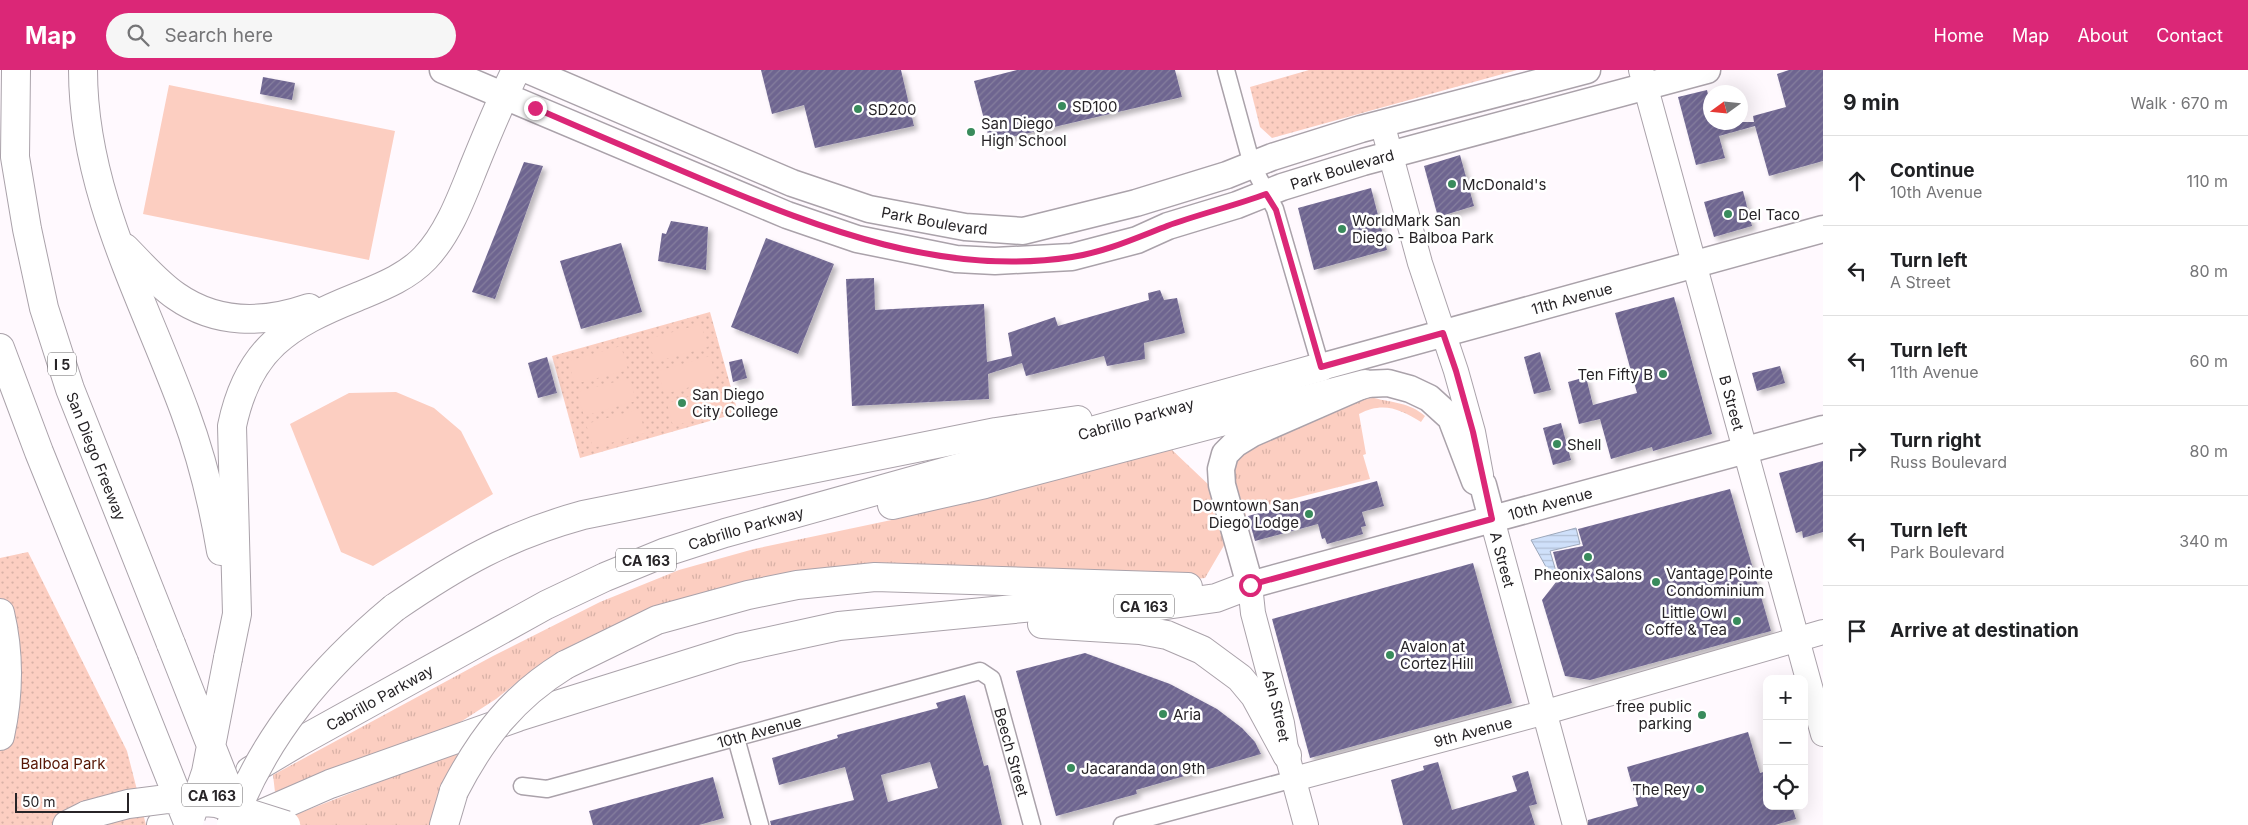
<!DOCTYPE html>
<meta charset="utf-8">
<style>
body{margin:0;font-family:Inter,sans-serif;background:#f6f6f6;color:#202124}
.controls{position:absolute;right:15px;bottom:15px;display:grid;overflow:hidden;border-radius:10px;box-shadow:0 5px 20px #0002}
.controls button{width:45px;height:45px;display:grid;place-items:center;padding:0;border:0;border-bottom:1px solid #e0e0e0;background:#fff;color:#202124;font:25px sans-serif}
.compass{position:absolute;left:1703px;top:15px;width:45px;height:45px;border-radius:50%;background:#fff;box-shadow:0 5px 20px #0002;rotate:255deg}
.scale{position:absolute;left:15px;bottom:12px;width:114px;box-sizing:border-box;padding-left:5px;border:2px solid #272427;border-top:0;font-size:14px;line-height:18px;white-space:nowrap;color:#272427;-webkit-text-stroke:4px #fff;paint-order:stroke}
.stop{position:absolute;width:15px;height:15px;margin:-11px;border:4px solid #db2777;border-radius:50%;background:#fff}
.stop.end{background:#db2777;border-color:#fff;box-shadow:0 1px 5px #0008}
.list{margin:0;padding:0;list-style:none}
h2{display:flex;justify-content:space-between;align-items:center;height:65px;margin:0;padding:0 20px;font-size:21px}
h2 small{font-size:16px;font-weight:400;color:#757577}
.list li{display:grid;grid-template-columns:32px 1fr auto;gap:15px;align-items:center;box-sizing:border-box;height:90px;padding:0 20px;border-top:1px solid #e0e0e0}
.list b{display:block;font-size:19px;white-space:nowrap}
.list p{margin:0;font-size:16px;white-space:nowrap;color:#757577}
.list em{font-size:16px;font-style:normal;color:#757577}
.icon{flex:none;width:28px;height:28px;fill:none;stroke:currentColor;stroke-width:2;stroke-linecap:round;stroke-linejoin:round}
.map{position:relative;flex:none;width:1823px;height:755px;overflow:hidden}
header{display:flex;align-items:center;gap:30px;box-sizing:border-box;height:70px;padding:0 25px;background:#db2777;color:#fff}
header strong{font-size:24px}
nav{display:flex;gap:28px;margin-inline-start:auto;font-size:18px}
.search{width:350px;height:45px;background:#f6f6f6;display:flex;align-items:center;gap:12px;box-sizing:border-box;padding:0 18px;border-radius:28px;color:#757577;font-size:19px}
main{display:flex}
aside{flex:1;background:#fff}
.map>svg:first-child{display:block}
</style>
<header>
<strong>Map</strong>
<div class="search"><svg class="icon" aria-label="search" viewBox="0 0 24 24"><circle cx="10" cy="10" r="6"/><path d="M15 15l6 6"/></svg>Search here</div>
<nav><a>Home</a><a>Map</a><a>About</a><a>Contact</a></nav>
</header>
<main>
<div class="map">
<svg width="1823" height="755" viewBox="0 0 1823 755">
<defs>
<pattern id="grass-tufts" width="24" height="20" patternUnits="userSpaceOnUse" patternTransform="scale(1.25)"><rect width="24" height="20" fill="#fccec1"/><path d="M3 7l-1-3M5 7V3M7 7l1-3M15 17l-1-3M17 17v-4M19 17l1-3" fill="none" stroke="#d8b1a6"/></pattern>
<pattern id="park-dots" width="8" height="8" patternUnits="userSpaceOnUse" patternTransform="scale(1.25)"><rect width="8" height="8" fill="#fccec1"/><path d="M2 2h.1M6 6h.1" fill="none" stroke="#d8b1a6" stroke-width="1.8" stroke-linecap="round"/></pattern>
<pattern id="water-rules" width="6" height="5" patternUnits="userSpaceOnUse" patternTransform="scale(1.25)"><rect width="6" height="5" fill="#cfe0fa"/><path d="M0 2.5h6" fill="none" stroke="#b2c0d6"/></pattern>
<pattern id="building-hatch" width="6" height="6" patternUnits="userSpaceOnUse" patternTransform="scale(1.25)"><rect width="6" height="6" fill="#6e6590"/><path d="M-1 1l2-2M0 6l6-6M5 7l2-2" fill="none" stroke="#867f9e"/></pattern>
<filter id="shadow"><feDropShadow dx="4" dy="4" stdDeviation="2.5" flood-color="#0004"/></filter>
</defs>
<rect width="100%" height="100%" fill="#fff9fe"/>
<path fill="url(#grass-tufts)" d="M1374,328C1393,333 1409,332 1425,346L1421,352C1400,339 1383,331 1359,344L1366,384L1363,385L1370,409L1245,441L1246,446L1238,448L1231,408L1239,382L1359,329Z
M1171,379L1211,417L1226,472L1205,508L1175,511L1058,505L664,537L576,573L534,599L496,629L459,653L275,722L273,705L493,586L600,532L679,500L754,479L901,448Z
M460,683L436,755H301L287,748L443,687Z"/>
<path fill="url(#park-dots)" d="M1309,0H1517L1272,68L1260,57L1250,17Z
M710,242L738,343L580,388L552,286Z
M28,482L127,681L146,755H0V488Z"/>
<path fill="#fccec1" d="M169,15L395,61L369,190L143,144Z
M701,254L708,277L655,292L648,269Z
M621,276L628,300L575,314L568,291Z
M710,286L717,310L664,324L658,301Z
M630,308L636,331L584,346L577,322Z
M719,318L726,341L673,356L667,333Z
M396,322L434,338L461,361L493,424L373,496L341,482L290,354L349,323Z
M639,339L645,363L593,378L586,354Z"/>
<path fill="url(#water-rules)" stroke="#9da8bb" d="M1576,458L1580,474L1550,481L1557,505L1551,506L1531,470Z"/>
<path fill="url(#building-hatch)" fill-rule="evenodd" filter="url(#shadow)" d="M761,0H901L914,56L815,78L804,35L772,44Z
M1017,0H1175L1182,27L990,72L974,11Z
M1789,0H1823V91L1769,106L1755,56L1719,66L1725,88L1696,95L1678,27L1707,20L1710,33V52H1754L1753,46L1786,37L1777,4Z
M263,7L295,13L292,30L260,24Z
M1460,85L1474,136L1438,147L1424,96Z
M524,92L543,96L495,229L472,222Z
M1371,118L1387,180L1314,200L1298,138Z
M1743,121L1752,156L1714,167L1704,132Z
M671,151L708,157L706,200L658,191L662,163L666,164Z
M766,168L834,194L798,284L731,257Z
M621,173L642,242L581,259L560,191Z
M874,208L875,240L984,234L987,292L1012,286L1008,263L1055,247L1058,256L1149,230L1148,223L1160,220L1164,230L1177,228L1185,263L1144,273L1145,289L1107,296L1104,286L1026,306L1022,293L988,304L989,329L852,336L846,209Z
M1674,227L1712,364L1653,381L1652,377L1611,389L1600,349L1579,354L1568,312L1586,307L1593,335L1637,323L1615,243Z
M1540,282L1551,320L1534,324L1524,287Z
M547,287L557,323L538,328L528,293Z
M742,289L747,308L733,312L729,292Z
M1780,296L1785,313L1757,321L1752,303Z
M1561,353L1571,390L1553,395L1543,358Z
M1823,391V462L1803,468L1802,461L1796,463L1779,403Z
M1377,411L1384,436L1362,442L1366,456L1361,457L1363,464L1327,474L1325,468L1322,469L1318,454L1255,471L1248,446Z
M1730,419L1771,561L1590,610L1565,606L1542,530L1560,507L1553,482L1583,476L1578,459Z
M1473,493L1512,633L1310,688L1272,549Z
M1085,583L1170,614L1217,639L1242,658L1255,672L1261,684L1136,720L1137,724L1056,746L1016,601Z
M965,625L984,696L988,695L1002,755H771L770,751L854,730L845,697L779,715L772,688L838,668L837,665L938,638L936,633ZM930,692L938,718L888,732L881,705Z
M1748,662L1760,703L1767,701V736H1792L1796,749L1775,755H1588V750L1638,736L1627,697Z
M1438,692L1452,740L1517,721L1512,706L1528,701L1537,734L1529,736L1535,755H1403L1391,710L1424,700L1423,696Z
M713,707L724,748L699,755H593L589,741Z"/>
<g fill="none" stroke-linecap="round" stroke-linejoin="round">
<g stroke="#aaa2aa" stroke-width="19">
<g id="street">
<path d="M1226,0L1252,95L1275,139L1321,297"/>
<path d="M736,668L760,755"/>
<path id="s1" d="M522,716L547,719L980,601L992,609L1032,755"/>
<path d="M1122,755L1294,709"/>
</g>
</g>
<g stroke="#aaa2aa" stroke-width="26">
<g id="secondary">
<path id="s2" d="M1641,0L1823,664"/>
<path d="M1382,53L1420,193L1456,301L1473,362L1481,405"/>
<path id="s3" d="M1492,449L1575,755"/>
<path id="s4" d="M1250,515L1253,543L1282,653L1287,685L1306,755"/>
<path id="s5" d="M1294,709L1546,642L1823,562"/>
</g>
</g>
<g stroke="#aaa2aa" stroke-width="29">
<g id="primary">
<path id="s6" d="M443,0L787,145L857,169L956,189L995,191L1072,187L1137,170L1168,156L1237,135L1282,117L1363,92L1707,0"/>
<path id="s7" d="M528,0L792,113L869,139L965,157L1023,161L1136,133L1227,105L1272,87L1361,59L1587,0"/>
<path id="s8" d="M1321,297L1823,159"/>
<path id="s9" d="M1492,449L1483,415L1475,411L1451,348L1429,328L1410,319L1388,313L1365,314L1253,363L1235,374L1225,384L1221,399L1222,415L1250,515C1441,463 1632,411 1823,359"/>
</g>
</g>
<g stroke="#aaa2aa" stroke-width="30">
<g id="highway">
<path id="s10" d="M16,0L15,87L27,159L44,238L70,319L171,574"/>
<path d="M83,0C83,122 144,230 185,342C202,388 213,433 221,481"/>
<path d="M125,178C141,194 157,213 176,226C216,254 263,254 309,238"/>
<path d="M0,278L39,382L124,592"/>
<path d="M892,435L985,414L1365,314"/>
<path d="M394,538C458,494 507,466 583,445L996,362L1078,350"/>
<path d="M0,543C10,585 9,625 0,666"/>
<path d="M1042,554L1140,560L1167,565L1202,580L1240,608L1255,626L1287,685"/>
<path d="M228,588L237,544L232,356C248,279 287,255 357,227C381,217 407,207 425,188C449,163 462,126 475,94C488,62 501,31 516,0"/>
<path d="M565,595L657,550L748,525L797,515L875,507L1188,517"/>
<path id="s11" d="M250,701L297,673L546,535L605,507L666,482L725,463L1321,297"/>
<path d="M243,752L330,714L518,647L738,578L839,556L1034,537L1159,536L1216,528L1250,515"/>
<path d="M67,755L87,745"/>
<path d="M161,755L203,730"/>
<path d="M444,755L454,721"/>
</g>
</g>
<use href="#street" stroke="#fff" stroke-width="16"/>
<use href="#secondary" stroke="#fff" stroke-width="24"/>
<use href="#primary" stroke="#fff" stroke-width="26"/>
<use href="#highway" stroke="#fff" stroke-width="28"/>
<g stroke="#aaa2aa" stroke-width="30" stroke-linecap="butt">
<path id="highway-bridge" d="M171,574L240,749
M124,592L189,755
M454,721C482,667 513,627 565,595
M87,745L128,734L167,729L216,733L286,755
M191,746L206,702L228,588
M231,755C264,665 322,598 394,538"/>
</g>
<use href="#highway-bridge" stroke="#fff" stroke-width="28"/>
</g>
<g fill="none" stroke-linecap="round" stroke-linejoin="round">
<path stroke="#db2777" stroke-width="6" d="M535,38C592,63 649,87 706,111C821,159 944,207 1072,187C1105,182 1136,168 1167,156C1199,144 1234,136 1266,124L1276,140L1321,297L1443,263L1456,301L1473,362L1492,449L1250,515"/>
</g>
<g fill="#398b5c" stroke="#fff" stroke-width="2">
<circle cx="1062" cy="36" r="5"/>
<circle cx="858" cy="39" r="5"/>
<circle cx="971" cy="62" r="5"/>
<circle cx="1452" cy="114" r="5"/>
<circle cx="1728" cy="144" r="5"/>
<circle cx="1342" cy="159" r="5"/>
<circle cx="1663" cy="304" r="5"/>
<circle cx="682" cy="333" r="5"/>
<circle cx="1557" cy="374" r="5"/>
<circle cx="1309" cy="444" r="5"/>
<circle cx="1588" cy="487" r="5"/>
<circle cx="1656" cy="512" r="5"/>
<circle cx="1737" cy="551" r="5"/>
<circle cx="1390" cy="585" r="5"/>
<circle cx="1163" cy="644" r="5"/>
<circle cx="1702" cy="645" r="5"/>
<circle cx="1071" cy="698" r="5"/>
<circle cx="1700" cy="719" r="5"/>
</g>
<g text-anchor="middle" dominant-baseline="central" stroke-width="5" stroke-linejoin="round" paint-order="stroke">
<g fill="#fff" stroke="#686668" stroke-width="1">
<rect x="48" y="282.5" width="28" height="23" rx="4"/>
<rect x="616" y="478.5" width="60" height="23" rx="4"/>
<rect x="1114" y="524.5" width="60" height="23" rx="4"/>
<rect x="182" y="713.5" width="60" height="23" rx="4"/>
</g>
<g font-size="14" font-weight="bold" fill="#272427">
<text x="62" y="294">I 5</text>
<text x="646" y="490">CA 163</text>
<text x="1144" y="536">CA 163</text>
<text x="212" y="725">CA 163</text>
</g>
<g font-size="15" fill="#272427" stroke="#fff" text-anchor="start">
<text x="1072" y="36">SD100</text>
<text x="868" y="39">SD200</text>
<text x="981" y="53">San Diego<tspan x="981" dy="17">High School</tspan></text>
<text x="1462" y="114">McDonald's</text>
<text x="1738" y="144">Del Taco</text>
<text x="1352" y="150">WorldMark San<tspan x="1352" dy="17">Diego - Balboa Park</tspan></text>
<text x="1653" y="304" text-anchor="end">Ten Fifty B</text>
<text x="692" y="324">San Diego<tspan x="692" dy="17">City College</tspan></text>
<text x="1567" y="374">Shell</text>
<text x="1299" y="435" text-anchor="end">Downtown San<tspan x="1299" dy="17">Diego Lodge</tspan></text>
<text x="1666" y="503">Vantage Pointe<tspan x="1666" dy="17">Condominium</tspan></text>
<text x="1588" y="504" text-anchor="middle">Pheonix Salons</text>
<text x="1727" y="542" text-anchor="end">Little Owl<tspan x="1727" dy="17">Coffe &amp; Tea</tspan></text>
<text x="1400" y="576">Avalon at<tspan x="1400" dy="17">Cortez Hill</tspan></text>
<text x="1692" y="636" text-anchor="end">free public<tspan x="1692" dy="17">parking</tspan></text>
<text x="1173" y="644">Aria</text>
<text x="1081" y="698">Jacaranda on 9th</text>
<text x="1690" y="719" text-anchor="end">The Rey</text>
</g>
<g font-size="15" fill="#272427" stroke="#fff">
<text stroke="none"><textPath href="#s6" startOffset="949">Park Boulevard</textPath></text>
<text stroke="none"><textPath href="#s7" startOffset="435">Park Boulevard</textPath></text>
<text stroke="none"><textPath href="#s8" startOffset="260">11th Avenue</textPath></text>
<text stroke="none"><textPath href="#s2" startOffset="345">B Street</textPath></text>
<text stroke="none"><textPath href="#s11" startOffset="959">Cabrillo Parkway</textPath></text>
<text stroke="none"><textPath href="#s10" startOffset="398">San Diego Freeway</textPath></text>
<text stroke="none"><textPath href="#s9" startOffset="812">10th Avenue</textPath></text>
<text stroke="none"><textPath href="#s11" startOffset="554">Cabrillo Parkway</textPath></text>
<text stroke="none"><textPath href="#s3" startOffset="42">A Street</textPath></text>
<text stroke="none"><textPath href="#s11" startOffset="149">Cabrillo Parkway</textPath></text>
<text stroke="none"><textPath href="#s4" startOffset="124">Ash Street</textPath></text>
<text stroke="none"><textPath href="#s1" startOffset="245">10th Avenue</textPath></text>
<text stroke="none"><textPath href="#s5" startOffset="185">9th Avenue</textPath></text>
<text stroke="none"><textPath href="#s1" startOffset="564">Beech Street</textPath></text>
</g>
<g font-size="15" fill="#561604" stroke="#fff">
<text x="63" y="693">Balboa Park</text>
</g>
</g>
</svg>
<div class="controls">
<button>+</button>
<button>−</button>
<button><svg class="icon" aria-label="locate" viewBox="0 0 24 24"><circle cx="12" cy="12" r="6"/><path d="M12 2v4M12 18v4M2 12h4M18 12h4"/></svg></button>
</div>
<svg class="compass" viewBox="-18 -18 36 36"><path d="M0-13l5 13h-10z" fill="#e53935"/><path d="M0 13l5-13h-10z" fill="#757577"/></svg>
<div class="scale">50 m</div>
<div class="stop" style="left:1250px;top:515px"></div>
<div class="stop end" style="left:535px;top:38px"></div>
</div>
<aside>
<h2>9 min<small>Walk · 670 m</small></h2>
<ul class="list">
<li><svg class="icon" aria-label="ahead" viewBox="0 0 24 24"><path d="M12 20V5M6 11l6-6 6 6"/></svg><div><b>Continue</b><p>10th Avenue</p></div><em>110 m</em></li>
<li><svg class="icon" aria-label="left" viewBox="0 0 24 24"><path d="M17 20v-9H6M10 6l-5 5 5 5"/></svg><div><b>Turn left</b><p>A Street</p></div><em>80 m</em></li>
<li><svg class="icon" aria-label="left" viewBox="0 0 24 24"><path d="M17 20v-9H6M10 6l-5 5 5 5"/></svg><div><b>Turn left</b><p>11th Avenue</p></div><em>60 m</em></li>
<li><svg class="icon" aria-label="right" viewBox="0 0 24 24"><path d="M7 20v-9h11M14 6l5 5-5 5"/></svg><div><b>Turn right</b><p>Russ Boulevard</p></div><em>80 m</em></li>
<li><svg class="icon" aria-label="left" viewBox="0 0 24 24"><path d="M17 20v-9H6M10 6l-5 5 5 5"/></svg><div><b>Turn left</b><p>Park Boulevard</p></div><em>340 m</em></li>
<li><svg class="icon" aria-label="arrive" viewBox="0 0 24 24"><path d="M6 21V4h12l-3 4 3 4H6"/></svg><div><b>Arrive at destination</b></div></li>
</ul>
</aside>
</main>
